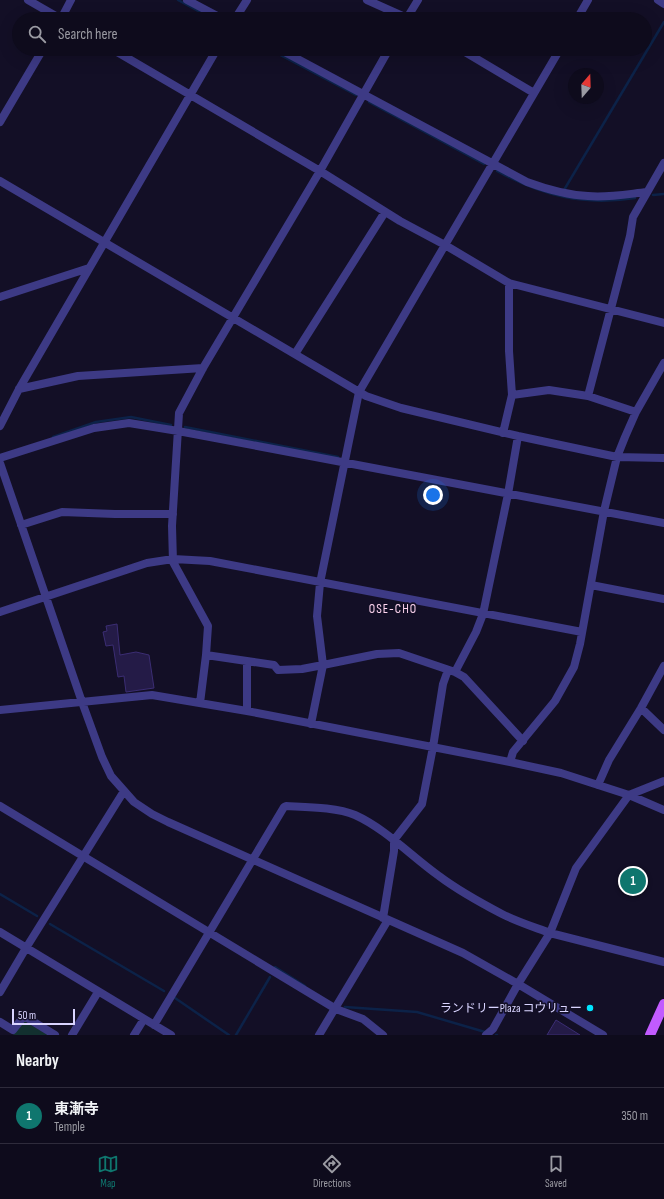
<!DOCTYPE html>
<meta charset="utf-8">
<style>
body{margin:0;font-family:"Sofia Sans Condensed","Noto Sans JP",sans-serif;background:#171425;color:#f1f3f6}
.compass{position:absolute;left:568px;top:68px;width:36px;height:36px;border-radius:50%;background:#0e0b1c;box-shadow:0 4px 16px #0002;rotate:19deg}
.scale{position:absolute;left:12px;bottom:10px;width:63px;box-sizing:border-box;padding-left:4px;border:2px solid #d9d4ff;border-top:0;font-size:11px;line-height:14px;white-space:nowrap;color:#d9d4ff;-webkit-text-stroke:3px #130f26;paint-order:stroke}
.you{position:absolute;left:433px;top:495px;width:14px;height:14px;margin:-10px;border:3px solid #fff;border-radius:50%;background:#1a73e8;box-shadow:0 0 0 6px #1a73e833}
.badge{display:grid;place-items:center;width:26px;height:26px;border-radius:50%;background:#0f766e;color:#fff;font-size:13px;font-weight:700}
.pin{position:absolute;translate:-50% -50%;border:2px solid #fff;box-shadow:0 1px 4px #0006}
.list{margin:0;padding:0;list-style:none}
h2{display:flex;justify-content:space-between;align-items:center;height:52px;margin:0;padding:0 16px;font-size:17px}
h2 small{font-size:13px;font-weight:400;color:#9b9ba3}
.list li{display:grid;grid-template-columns:26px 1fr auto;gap:12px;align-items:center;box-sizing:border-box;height:56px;padding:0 16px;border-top:1px solid #2e2b3b}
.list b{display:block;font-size:15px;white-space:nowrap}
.list p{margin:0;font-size:13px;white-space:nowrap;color:#9b9ba3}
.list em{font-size:13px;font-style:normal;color:#9b9ba3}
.icon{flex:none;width:22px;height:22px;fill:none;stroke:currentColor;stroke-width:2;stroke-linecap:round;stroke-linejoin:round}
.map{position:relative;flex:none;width:664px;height:1035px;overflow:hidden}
.search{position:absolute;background:#0e0b1c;box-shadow:0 4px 16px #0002;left:12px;right:12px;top:12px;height:44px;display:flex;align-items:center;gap:10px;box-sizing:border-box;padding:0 14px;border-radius:22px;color:#9b9ba3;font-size:15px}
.sheet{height:108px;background:#0e0b1c}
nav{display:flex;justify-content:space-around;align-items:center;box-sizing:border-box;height:56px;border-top:1px solid #2e2b3b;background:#0e0b1c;font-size:11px;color:#9b9ba3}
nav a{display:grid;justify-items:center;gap:2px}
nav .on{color:#0f766e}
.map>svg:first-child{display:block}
</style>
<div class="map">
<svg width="664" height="1035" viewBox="0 0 664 1035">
<rect width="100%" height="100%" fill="#130f26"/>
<path fill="#12302f" d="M24,1021L48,1035H13Z"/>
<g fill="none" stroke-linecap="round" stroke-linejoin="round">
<path stroke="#0c2248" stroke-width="2.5" d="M178,0L213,19
M269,49L356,95
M369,102L484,164
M497,171C543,196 583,206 635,198
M564,190L664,22
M653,195L664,194
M185,427L338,457
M53,437L96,422L131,417L171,425
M0,894L37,916
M50,924L164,991
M275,967L305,986
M175,998L229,1035
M345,1007L417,1012L485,1032
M236,1035L270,977
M496,1035H497"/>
</g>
<path fill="#241b47" stroke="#3b2d73" d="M117,624L120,655L136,652L149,655L154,688L126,692L124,676L118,677L113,645L106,646L103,632L107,631L106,626Z
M556,1020L580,1035H547Z"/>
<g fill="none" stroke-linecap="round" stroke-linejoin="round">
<path stroke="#3d3a85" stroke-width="8" d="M28,0L61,19
M187,0L223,19
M367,0L407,18L406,19
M658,0L664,4
M61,19L71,0
M235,19L247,0
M409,19L407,18L418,0
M577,19L588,0
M112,49L320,171L400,221L445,245L359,392L320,583L317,616L323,665L311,724
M279,49L527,182C546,189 566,195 588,196C607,198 628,194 647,192
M460,49L534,93
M560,49L445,245L509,283L664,323
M0,122L43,49
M0,181L366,396L401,408L518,436L617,457L664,458
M0,297L89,268
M295,354L385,212
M19,389L78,376L203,368
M512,395L549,390L588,396L636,412
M588,396L630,236L633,217L664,163
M0,426L19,389L217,49
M503,433L512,395L509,351V283
M0,458L94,428L129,423L178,431L664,523
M0,463L82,702L102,757L111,776L134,802L152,814L168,822L463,953L518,984L603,1035
M21,525L62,512L115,514H173
M591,585L664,599
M0,612L147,563L173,559L210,561L582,632
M206,655L274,665L278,670L302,669L323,665L377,654L399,653L455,672L464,677L523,741
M247,661V711
M455,672L476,632L483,614L508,494L518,436
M200,703L206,655L208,626L173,562L172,526L179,413L203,368L320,171L389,49
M641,708L664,730
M0,710L152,695L247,711L510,762L561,773L629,795L664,810
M510,762L513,752L555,701L574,667L580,644L604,511L617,457L625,437L636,412L664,363
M664,781L629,795L576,868L550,933L664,962
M598,785L609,760L641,708L664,666
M0,806L336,1009L363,1019L383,1035
M383,918L394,851V840L422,804L433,747L443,684L448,670
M0,932L171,1035
M0,992L26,948L124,791
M0,1022L13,1030L24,1016L55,1035
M154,1025L284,807L286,806C306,807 337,807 355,815C386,829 412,857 439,876C459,891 481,903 502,914C518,922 534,927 550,933L518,984L493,1029L486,1035
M72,1035L98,992
M134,1035L144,1019
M319,1035L388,920"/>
<path stroke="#c25bff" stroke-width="10" d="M650,1035L664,1004"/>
</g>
<circle fill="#00e5ff" stroke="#130f26" stroke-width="1.5" cx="590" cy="1008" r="4"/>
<g text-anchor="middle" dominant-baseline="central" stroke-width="3.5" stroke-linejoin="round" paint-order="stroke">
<g font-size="12" fill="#d9d4ff" stroke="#130f26" text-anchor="end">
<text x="582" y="1008">ランドリーPlaza コウリュー</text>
</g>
<g font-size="13" letter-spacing="1" fill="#ffd6f0" stroke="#130f26">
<text x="393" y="609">OSE-CHO</text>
</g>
</g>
</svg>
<svg class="compass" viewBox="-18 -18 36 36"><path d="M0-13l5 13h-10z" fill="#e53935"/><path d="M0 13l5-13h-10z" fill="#9b9ba3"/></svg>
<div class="scale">50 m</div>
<div class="you"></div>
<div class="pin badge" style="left:633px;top:881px">1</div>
<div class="search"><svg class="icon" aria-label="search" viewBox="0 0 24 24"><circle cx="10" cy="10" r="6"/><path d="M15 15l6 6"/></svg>Search here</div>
</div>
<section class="sheet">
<h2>Nearby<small></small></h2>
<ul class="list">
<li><span class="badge">1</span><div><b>東漸寺</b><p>Temple</p></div><em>350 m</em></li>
</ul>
</section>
<nav>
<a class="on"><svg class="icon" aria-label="map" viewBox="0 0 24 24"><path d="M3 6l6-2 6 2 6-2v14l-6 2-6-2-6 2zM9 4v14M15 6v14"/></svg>Map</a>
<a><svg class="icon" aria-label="directions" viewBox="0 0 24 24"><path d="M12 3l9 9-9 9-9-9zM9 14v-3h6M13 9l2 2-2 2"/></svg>Directions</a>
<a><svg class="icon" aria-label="saved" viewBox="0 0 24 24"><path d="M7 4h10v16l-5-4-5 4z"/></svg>Saved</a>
</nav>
